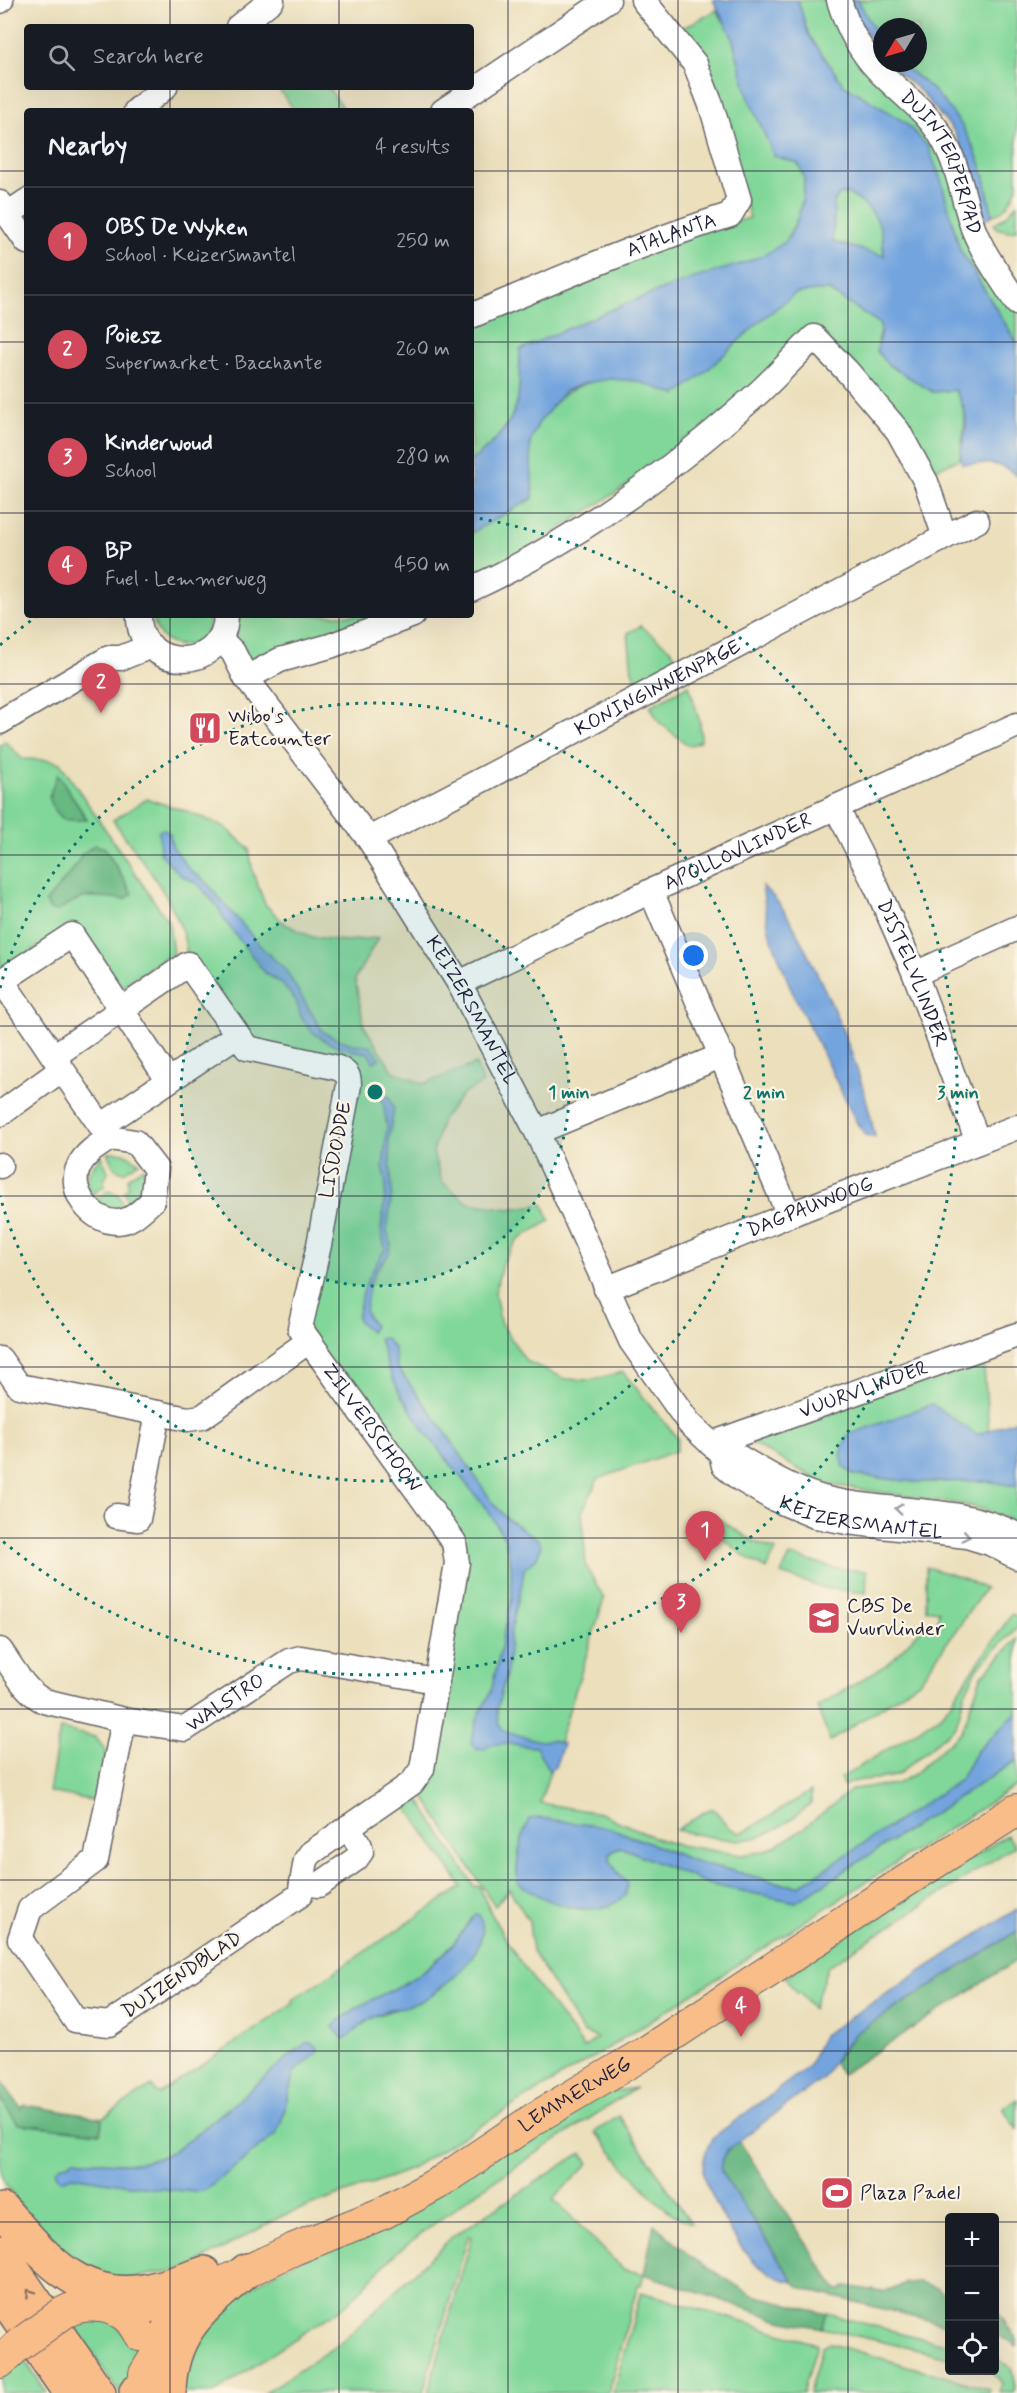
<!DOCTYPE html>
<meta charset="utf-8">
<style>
body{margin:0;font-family:Mynerve,sans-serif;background:#20242c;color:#f1f3f6}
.controls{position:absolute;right:18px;bottom:18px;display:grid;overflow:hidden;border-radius:6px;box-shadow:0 6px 24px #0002}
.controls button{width:54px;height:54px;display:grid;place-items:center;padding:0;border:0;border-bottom:2px solid #363941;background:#171b24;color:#f1f3f6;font:30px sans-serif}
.compass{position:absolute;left:873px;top:18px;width:54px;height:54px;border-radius:50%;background:#171b24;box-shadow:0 6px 24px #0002;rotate:232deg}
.you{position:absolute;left:694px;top:956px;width:21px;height:21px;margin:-15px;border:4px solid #fff;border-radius:50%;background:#1a73e8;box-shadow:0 0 0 9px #1a73e833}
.badge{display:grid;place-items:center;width:39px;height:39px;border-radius:50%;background:#d1495b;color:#fff;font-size:20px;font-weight:700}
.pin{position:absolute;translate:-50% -50px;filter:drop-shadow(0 2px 3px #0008)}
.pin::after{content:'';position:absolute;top:32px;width:21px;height:18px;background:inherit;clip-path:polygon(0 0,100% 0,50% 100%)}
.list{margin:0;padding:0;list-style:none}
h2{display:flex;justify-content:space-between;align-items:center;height:78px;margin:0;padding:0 24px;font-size:26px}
h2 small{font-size:20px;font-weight:400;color:#9ea1a6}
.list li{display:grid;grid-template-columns:39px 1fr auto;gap:18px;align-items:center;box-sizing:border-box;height:108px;padding:0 24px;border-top:2px solid #363941}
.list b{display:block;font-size:22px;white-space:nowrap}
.list p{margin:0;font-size:20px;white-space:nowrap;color:#9ea1a6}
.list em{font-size:20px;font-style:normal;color:#9ea1a6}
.icon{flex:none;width:33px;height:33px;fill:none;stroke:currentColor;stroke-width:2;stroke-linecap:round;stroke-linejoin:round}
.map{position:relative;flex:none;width:1017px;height:2393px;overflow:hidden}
.search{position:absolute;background:#171b24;box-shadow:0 6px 24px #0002;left:24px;top:24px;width:450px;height:66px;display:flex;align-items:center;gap:15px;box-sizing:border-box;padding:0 21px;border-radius:6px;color:#9ea1a6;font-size:22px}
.panel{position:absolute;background:#171b24;box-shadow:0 6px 24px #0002;left:24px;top:108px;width:450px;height:510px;border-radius:6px}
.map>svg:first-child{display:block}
</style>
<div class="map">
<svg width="1017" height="2393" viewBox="0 0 1017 2393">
<rect width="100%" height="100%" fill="#fcf5e5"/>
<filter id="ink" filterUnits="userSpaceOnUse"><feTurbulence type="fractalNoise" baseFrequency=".0167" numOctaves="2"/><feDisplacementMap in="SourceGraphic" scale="12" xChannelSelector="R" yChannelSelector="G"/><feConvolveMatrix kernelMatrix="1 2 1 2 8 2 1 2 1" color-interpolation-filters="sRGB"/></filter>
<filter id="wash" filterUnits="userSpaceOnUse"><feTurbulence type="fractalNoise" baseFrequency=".008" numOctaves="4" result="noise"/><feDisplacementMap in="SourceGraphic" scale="24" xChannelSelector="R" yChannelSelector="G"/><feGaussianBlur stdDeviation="1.35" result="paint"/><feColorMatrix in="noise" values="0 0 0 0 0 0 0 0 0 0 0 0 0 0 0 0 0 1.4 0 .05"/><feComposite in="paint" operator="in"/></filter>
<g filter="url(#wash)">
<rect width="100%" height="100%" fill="#ebdfbc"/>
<path fill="#81d79a" stroke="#527c6a" stroke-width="1.5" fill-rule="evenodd" d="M798,0H835L924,118L1017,310V343L960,250L951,222L906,123L843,85L808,34Z
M858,0H1017V187C1012,200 1006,211 993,215C989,203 988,191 985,179C971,129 940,92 898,63H918V27H882V44Z
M717,10L731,34L749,99L774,156L798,163L804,177L803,197L798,217L785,242L767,254L521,349C519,362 520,375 519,388C518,420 495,443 471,461V324L709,228L750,218L718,106L677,31Z
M277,87H328L345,111H295Z
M847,193C879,210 881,221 884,256L833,242L834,202L839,195Z
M1017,204V230L1008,231L996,228L994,224L1005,217Z
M828,290L879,323L881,330L878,340L887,364L933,392L955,390C973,423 961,427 960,459L926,473L827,344L707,434L471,586V533L533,498C531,481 526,459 530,442C541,395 592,372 636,381C649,383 663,390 676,395L703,374L761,320L796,293Z
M153,615H210L211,616C207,656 156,655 153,615Z
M234,615H402L252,663L230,638Z
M641,626L670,649L682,665L640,689L632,671L628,633Z
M689,685L700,723L701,741L689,746L659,722L650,706Z
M5,741L22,759L47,760L60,763L169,923L174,964L173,966L166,957L146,970L153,980L147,984L140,974L121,988L67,928L0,972V745ZM58,775L87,819V820L49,797ZM82,854L116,865L132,894L125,899L103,895L46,902L75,867Z
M147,799L186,811L225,827L249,849L253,873L265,904L285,924L312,937L345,941L378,938L355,979L364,1026L393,1071L423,1084L476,1064L483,1083L462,1095L442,1120L433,1153L442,1182L468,1203L509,1209L543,1204L550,1221L518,1239L502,1264L495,1292L500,1322L526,1361L566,1379L591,1380L623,1372L678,1439L676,1451L598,1479L582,1512L586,1566L604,1599L540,1803L600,1813L658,1839L678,1845L741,1855L762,1852L776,1846L797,1833L853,1789L897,1784L914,1774L962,1731L981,1677L1017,1639V1712L976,1752L960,1780L809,1881L799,1886L787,1885L694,1861L610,1828L529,1819C521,1838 516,1861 517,1882L626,1884L610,1862V1853L621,1847L708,1884L796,1902L1017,1760V1785L605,2050L404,2172L282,2216L188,2268L98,2284L32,2222L0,2176V2099L18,2123L101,2133L102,2118L152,2086L159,2094L294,2003L292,2000L462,1887L404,1803L419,1800L474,1886L480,1887C499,1942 549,1999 584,2048L597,2038L583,2032L532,1951L529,1921L509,1889L495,1906L418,1788L461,1574L306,1327L357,1066L249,1045L187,956C183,906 140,860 113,820ZM475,1915H479C484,1926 481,1935 476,1946C451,2002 387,2012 333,2027C353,2005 381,1997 405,1983C435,1966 456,1943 475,1915ZM306,2043L317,2053L294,2072L281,2122L196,2192L150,2188L72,2176L62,2165L69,2164L74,2159C99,2161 128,2167 152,2160C174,2154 193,2137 210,2123C243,2097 273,2069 306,2043Z
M116,1152L124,1153L139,1162L124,1172L115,1169L107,1153Z
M101,1156L108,1172L104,1181L105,1186L89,1196C86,1175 87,1172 101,1156Z
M143,1168C149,1185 144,1195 132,1208L124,1192L128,1188V1178Z
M108,1191L118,1194L126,1211L117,1213L93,1202Z
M983,1356L989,1431L854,1475L915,1482L986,1481L1017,1486V1523L988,1511L966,1505L825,1484L746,1440Z
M720,1520L753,1541L776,1550L766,1569L744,1556L710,1527Z
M790,1556L835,1568L867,1571L866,1593L823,1588L781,1574Z
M926,1567L966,1579L985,1589L919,1682L830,1741L817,1707L889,1663L926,1624L937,1625L939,1611L926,1609Z
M1012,1614L1017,1617V1627L978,1668L965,1693L956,1726L899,1774C881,1782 861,1776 843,1786L841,1778L933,1721L944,1712Z
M60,1729L95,1737L106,1751L96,1801L49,1792Z
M811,1791V1804C756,1849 743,1844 676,1830L709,1809H714L729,1828L739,1833L744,1832Z
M1007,1835L1015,1846L828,1966L813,2009L800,1993L797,1994L785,1977L961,1859L965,1862Z
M636,2088L471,2196L397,2252L347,2304L214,2393H176L213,2308L592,2095Z
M1017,2099V2130L1003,2108Z
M619,2116L691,2223C659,2214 618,2158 595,2132Z
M581,2153L589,2163L553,2199L623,2269L644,2274L641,2285H638L608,2393H428L472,2237L468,2236L423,2393H265L343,2341L453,2236Z
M641,2292L817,2344L803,2393H613Z
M103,2313L135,2345C138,2364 132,2378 119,2392L69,2320Z
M827,2314L949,2345V2357L822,2328Z
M828,2343L989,2389L988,2393H809L822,2346Z
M21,2355L47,2393H0L3,2373Z
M995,2357L1011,2368L1015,2387L1013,2393H999L1002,2383L991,2371L994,2370Z"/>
<path fill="#68b882" stroke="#456d5e" stroke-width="1.5" d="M58,774L87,820H64C45,802 48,797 58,774Z
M95,845L105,848L132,894L125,899C94,897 86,891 58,911L50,910L46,902L75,867L82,854Z
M1017,1931V1960L842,2074L833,2062L856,2033Z
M0,2079L21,2108L25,2105L102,2118L101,2133L18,2124L0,2099Z
M736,2136L836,2289L840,2290L846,2286L883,2292L906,2283L919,2282L937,2288L949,2298V2325L822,2294L800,2287L794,2282L721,2172V2163Z
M654,2224L691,2257L750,2294L827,2314L822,2328L780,2320L644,2274Z
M995,2308L1017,2340V2346L1008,2340L995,2336Z"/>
<path fill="#73a4de" stroke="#4a638c" stroke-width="1.5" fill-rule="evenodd" d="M713,0H798L808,34L843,84L906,123L928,147L941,180L960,250L1017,343V476C1000,461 983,463 962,464C958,451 965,439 966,426C967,414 961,400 955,390L933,392L887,364L877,351L881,330L879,323L828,290L796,293L761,320L703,374L676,395L637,381L610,379L585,383L565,391L538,424L530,443L533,498L471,533V461C495,443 518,420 519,388C520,375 519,362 520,350C576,324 632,300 689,280C718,269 759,263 783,243C797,232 805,198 804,180C804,174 800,168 798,163L774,156L749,99L731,34ZM847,193C876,209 883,223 884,256L833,242L834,202L839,195Z
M850,0H858L882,44V57L855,15Z
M887,63C902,63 911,72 923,81C953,107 974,140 985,178C988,190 989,203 993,215L985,220L972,170L954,131L921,92Z
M164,829L170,834L172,846L190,870L206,882L263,949L285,969L323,1032L335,1038L352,1044L370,1045L380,1059L373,1062L368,1053L350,1050L329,1043L312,1032L301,1017L296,1001L282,984L265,973L225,921L218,907L198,884L180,875L160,853L159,831Z
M762,886C784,903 797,932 809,957C838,1014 863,1074 875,1137L865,1135L857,1123L790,987L769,931Z
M382,1096H389L394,1108L389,1140L392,1192L387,1231L391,1245L388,1256L377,1269L369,1286L365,1312L374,1326L370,1332L357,1319C362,1289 369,1274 385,1249L381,1230L386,1186L383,1167L387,1127Z
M385,1338L394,1348L397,1367L444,1430L493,1503L507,1519L539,1540L541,1546L537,1557L524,1569L522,1584L511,1630L507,1671L497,1709L498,1721L502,1730L539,1741L552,1740L563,1744L555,1767L549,1771L536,1747C520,1747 498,1737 483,1750L476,1749L471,1743L478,1716L491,1692L512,1598L511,1566L505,1539L489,1512L427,1435L399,1392L389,1370L379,1339Z
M932,1404L977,1435L1017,1420V1486L986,1481L915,1482L854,1475L844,1468L841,1454L848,1435Z
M1017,1712V1760L796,1902L708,1884L621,1847L610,1853V1862L627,1884L626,1895C596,1923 546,1904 517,1882C516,1861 521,1838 529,1819L541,1818L610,1828L694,1861L787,1885L799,1886L960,1780L976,1752Z
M1017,1909V1931L856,2033L837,2055L823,2078L728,2149L721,2163V2172L794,2282C745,2274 724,2219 705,2181C700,2166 705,2151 712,2138L808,2067L823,2035Z
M475,1914L479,1915C496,1947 445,1988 421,2001C407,2008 391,2008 377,2015C365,2021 354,2032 344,2040L333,2027C353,2006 380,1997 405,1983C440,1963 453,1946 475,1914Z
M306,2043H313L318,2048L317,2053L294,2072L281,2122L275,2135L207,2189L196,2192L150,2188L72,2176L61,2180L57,2176L55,2170L62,2165L69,2164L74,2159C99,2161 128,2167 152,2160C174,2154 193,2137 210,2123C243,2097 273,2069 306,2043Z"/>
</g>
<g filter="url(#ink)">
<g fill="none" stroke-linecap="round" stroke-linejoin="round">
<g stroke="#686468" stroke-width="27">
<g id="minor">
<path id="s1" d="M839,0C847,27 860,51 879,71C901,94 929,112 944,141C959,168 963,199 973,228C983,254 1002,279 1017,303"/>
<path d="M0,1L1,0"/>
<path d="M238,27L272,0"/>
<path d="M136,111L165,87"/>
<path d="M443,111L608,0"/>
<path d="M0,203L27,242"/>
<path d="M8,214L27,201"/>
<path id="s2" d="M471,316C556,280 641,243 730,215L739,200L711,105L695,64L643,0"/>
<path d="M945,537L977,521"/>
<path d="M139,615C137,672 225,675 226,615"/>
<path id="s3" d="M220,639L233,652L246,678L369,839L459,983L537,1132L631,1341L689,1423L721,1453L724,1466L740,1479L772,1498L815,1516L847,1522L967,1536L990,1543L1017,1557"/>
<path d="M246,678L280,660L330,646L413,615"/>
<path d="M0,722L109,658H121L151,646"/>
<path id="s4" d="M836,807L877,888L915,974L978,1142"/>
<path id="s5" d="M369,839L945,537L926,482L898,431L847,371L814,337C795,356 776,377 756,395C672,470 574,542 471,589"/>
<path d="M651,891L789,1215"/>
<path d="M915,974L1017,928"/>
<path d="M2,981C36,1029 67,1078 101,1126L237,1035"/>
<path d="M0,982L72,935L168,1080"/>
<path id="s6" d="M459,983L651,891L1017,725"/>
<path d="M54,1056L188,964L247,1048L338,1068C347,1073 349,1075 349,1085L319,1245L300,1328L309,1341"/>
<path d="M0,1114L61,1070"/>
<path d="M537,1132L723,1055"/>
<path d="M110,1138L135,1142L156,1169L152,1201C142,1210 131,1222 117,1222C91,1222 67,1190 79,1166C85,1153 99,1145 110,1138Z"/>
<path d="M0,1165V1166"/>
<path id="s7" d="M606,1289L789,1215L1017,1127"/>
<path id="s8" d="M0,1359L19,1386L188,1419L202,1417L309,1341L454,1542L457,1563L422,1769L412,1783L311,1853L306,1860L300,1895L109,2024L75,2020L20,1939L30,1909L96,1860L124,1720"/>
<path id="s9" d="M711,1444L1017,1335"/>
<path d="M721,1453H732C764,1472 795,1492 831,1500C893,1514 959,1505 1017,1535"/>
<path d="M116,1516L138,1519L158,1413"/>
<path id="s10" d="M0,1650C13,1668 24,1691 44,1701L124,1720L185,1729L289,1661L301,1658L436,1681"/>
<path d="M302,1883L319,1885L356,1859L361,1852L360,1846L348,1827"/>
</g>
</g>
<g stroke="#686468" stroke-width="34">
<g id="major">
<path d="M63,2313C82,2302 112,2303 129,2318C133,2323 136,2329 140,2335"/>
<path d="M127,2317L166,2297L186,2284"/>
<path d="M0,2362L16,2347"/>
<path id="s11" d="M145,2374L158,2353L171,2321L196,2297L222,2283L294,2249L383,2213L442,2181L537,2117L648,2051L887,1893L1017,1810"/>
</g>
</g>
<g stroke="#686468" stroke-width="36">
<path id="highway" d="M3,2210C42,2253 77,2302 143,2291C164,2288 184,2280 204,2273
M0,2251L99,2393
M0,2292L70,2393
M136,2391L137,2393
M169,2393C170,2331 204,2307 247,2270"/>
</g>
<use href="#minor" stroke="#fff" stroke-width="24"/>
<use href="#major" stroke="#f9bd89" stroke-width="32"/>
<use href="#highway" stroke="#f9bd89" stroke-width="33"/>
<g stroke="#686468" stroke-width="34" stroke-linecap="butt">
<path id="major-bridge" d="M16,2347L63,2313"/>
</g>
<use href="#major-bridge" stroke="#f9bd89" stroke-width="32"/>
</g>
<defs><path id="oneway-chevron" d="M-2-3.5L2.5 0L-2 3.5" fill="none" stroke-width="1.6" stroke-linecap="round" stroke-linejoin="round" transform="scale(1.5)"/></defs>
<g stroke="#9c9ca7">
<use href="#oneway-chevron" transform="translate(899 1509) rotate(-173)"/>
<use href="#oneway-chevron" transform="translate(966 1536) rotate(12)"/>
</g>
<use stroke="#8e7062" href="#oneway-chevron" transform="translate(30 2293) rotate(-125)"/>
</g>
<path fill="none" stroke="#22223b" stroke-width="1.5" stroke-opacity="0.55" d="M170,0V27M339,0V27M508,0V2393M678,0V2393M848,0V2393M170,87V111M339,87V111M0,171H27M471,171H1017M0,342H27M471,342H1017M0,513H27M471,513H1017M170,615V2393M339,615V2393M0,684H1017M0,855H1017M0,1026H1017M0,1196H1017M0,1367H1017M0,1538H1017M0,1709H1017M0,1880H1017M0,2051H1017M0,2222H950M994,2222H1017"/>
<circle cx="375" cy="1092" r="194" fill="#0f766e" fill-opacity=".12"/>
<g fill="none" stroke="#0f766e" stroke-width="3" stroke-dasharray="3 6">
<circle cx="375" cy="1092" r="194"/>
<path d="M0 988A389 389 0 1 1 0 1196"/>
<path d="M0 645A583 583 0 0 1 36 617M471 517A583 583 0 1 1 0 1539"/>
</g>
<defs>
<g id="restaurant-square" transform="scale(1.725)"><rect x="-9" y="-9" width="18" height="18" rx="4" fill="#d1495b" stroke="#fcf5e5"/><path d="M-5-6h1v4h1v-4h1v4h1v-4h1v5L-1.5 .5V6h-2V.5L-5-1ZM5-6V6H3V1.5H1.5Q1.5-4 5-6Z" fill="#fff"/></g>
<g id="school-square" transform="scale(1.725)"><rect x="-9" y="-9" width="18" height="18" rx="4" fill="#d1495b" stroke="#fcf5e5"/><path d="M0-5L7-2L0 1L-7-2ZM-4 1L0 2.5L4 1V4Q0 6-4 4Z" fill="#fff"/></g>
<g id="stadium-square" transform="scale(1.725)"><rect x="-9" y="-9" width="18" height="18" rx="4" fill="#d1495b" stroke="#fcf5e5"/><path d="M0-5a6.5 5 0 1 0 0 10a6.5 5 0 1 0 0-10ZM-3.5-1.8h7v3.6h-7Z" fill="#fff"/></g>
</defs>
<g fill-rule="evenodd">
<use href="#restaurant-square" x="205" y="728"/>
<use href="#school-square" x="824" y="1618"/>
<use href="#stadium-square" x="837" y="2193"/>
</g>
<g text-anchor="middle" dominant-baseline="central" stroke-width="4.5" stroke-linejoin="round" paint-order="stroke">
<g font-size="20" fill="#22223b" stroke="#fcf5e5">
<text stroke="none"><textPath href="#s1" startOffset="196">DUINTERPERPAD</textPath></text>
<text stroke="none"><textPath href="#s2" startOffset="216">ATALANTA</textPath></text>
<text stroke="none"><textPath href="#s5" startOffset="326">KONINGINNENPAGE</textPath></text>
<text stroke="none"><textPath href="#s6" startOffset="308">APOLLOVLINDER</textPath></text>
<text stroke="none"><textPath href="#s4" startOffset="183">DISTELVLINDER</textPath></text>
<text stroke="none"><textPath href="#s3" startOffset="450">KEIZERSMANTEL</textPath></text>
<text transform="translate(336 1150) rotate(-79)">LISDODDE</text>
<text stroke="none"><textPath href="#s7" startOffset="220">DAGPAUWOOG</textPath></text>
<text stroke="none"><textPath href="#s9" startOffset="162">VUURVLINDER</textPath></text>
<text stroke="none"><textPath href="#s8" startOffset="458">ZILVERSCHOON</textPath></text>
<text stroke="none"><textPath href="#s3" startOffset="1125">KEIZERSMANTEL</textPath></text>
<text stroke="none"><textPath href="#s10" startOffset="260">WALSTRO</textPath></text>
<text transform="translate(182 1975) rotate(-34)">DUIZENDBLAD</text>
<text stroke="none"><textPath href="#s11" startOffset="525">LEMMERWEG</textPath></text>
</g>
<g font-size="20" fill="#22223b" stroke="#fcf5e5" text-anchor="start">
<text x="228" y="716">Wibo's<tspan x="228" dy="23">Eatcounter</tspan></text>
<text x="847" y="1606">CBS De<tspan x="847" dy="23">Vuurvlinder</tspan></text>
<text x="860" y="2193">Plaza Padel</text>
</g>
</g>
<circle cx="375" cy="1092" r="9" fill="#0f766e" stroke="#fcf5e5" stroke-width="3"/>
<g font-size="18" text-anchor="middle" font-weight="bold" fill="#0f766e" stroke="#fcf5e5" stroke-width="4.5" stroke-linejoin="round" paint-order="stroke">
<text x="569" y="1098">1 min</text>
<text x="764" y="1098">2 min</text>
<text x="958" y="1098">3 min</text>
</g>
</svg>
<div class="controls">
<button>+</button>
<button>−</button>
<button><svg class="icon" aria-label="locate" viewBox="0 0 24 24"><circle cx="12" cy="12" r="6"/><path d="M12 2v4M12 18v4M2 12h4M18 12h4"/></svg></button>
</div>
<svg class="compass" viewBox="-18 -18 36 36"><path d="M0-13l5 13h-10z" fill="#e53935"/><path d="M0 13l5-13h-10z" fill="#9ea1a6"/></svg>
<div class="you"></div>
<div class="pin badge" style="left:705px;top:1561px">1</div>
<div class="pin badge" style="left:101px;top:713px">2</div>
<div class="pin badge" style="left:681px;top:1633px">3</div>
<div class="pin badge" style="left:741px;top:2037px">4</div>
<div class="search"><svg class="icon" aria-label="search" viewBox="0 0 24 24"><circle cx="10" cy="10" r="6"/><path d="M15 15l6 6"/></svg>Search here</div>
<section class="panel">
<h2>Nearby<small>4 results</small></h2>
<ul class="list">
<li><span class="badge">1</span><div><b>OBS De Wyken</b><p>School · Keizersmantel</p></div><em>250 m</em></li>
<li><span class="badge">2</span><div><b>Poiesz</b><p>Supermarket · Bacchante</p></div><em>260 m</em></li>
<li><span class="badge">3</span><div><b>Kinderwoud</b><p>School</p></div><em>280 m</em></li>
<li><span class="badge">4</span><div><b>BP</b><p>Fuel · Lemmerweg</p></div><em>450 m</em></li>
</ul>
</section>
</div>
